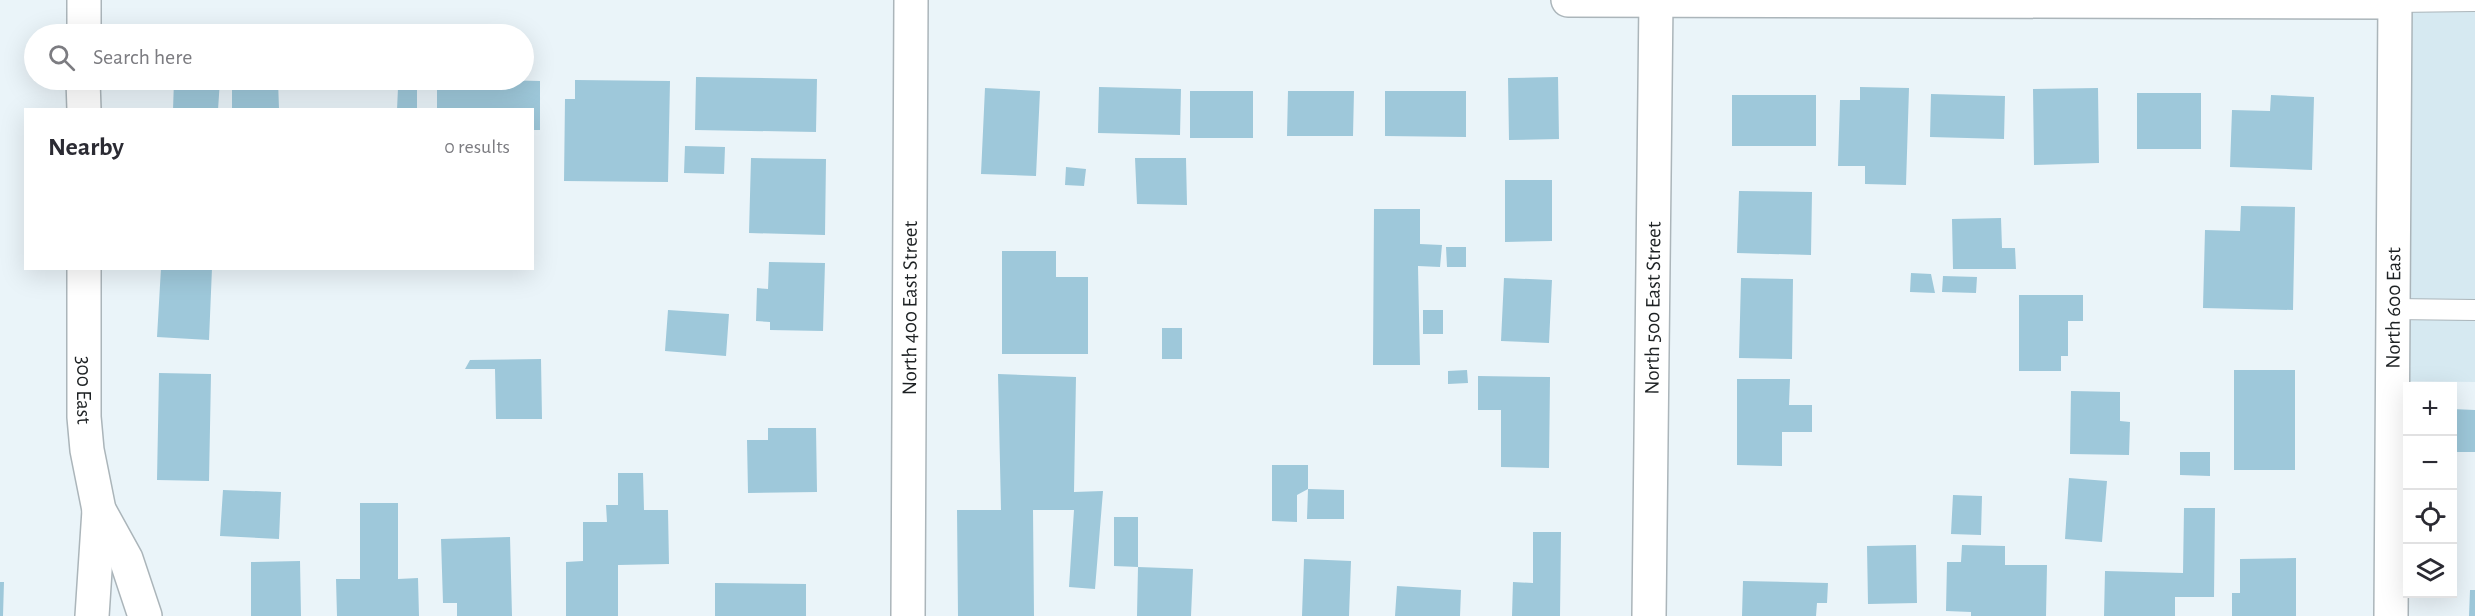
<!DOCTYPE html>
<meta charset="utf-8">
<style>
body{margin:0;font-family:"Alegreya Sans",sans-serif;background:#f2f2f3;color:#2b2b33}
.controls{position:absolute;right:18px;bottom:18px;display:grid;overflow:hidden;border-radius:0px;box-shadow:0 6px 24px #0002}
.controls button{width:54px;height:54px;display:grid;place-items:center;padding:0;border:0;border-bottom:2px solid #e1e1e2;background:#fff;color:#2b2b33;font:30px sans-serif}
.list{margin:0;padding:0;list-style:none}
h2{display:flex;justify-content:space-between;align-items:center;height:78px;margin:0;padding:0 24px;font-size:26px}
h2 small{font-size:20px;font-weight:400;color:#7c7c81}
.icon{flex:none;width:33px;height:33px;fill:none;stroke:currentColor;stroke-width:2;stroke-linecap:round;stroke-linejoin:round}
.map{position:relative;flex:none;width:2475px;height:616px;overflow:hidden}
.search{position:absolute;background:#fff;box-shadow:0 6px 24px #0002;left:24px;top:24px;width:510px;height:66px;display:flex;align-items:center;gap:15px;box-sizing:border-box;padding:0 21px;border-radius:33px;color:#7c7c81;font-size:22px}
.panel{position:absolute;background:#fff;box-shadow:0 6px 24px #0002;left:24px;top:108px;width:510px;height:162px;border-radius:0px}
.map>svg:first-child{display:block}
</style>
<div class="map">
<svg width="2475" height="616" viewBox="0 0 2475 616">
<rect width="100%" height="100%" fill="#eaf4f9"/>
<path fill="#d6e9f1" d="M2392,0H2475V382L2393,381Z"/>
<path fill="#9ec8da" d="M696,77L817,79L816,132L695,130Z
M1558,77L1559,139L1509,140L1508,78Z
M174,80H220L218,110H173Z
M232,80H278L279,109H232Z
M492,80L540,81V130H532V110H437V87L492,88Z
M575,80L670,81L668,182L564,181L565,99H575Z
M1099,87L1181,89L1180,135L1098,133Z
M1860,87L1909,88L1906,185L1865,184V166H1838L1840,100H1860Z
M398,88H417V110H397Z
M985,88L1040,91L1036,176L981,174Z
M2098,88L2099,163L2034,165L2033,89Z
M1190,91H1253V138H1190Z
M1288,91H1354L1353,136H1287Z
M1385,91H1466V137L1385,136Z
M2137,93H2201V149H2137Z
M1931,94L2005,96L2004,139L1930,137Z
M1732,95H1816V146H1732Z
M2271,95L2314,97L2312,170L2230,167L2232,110L2270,111Z
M685,146L725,147L724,174L684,173Z
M751,158L826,159L825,235L749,233Z
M1135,158H1186L1187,205L1137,204Z
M1066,167L1086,169L1084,186L1065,185Z
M1505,180H1552V241L1505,242Z
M1739,191L1812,192L1811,255L1737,253Z
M2241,206L2295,207L2293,310L2203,308L2205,230L2240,231Z
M1374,209H1420V244L1442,245L1440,267L1418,266L1420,365H1373Z
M2001,218L2002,248H2015L2016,269H1953L1952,219Z
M1446,247H1466V267H1447Z
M1002,251H1056V277H1088V354H1002Z
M769,262L825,263L823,331L770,330V322L756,321L757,288L768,289Z
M161,268H212L209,340L157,337Z
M1911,273L1931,274L1935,293L1910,292Z
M1943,276L1977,277L1976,293L1942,292Z
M1504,278L1552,280L1549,343L1501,341Z
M1741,278L1793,279L1792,359L1739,358Z
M2019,295H2083V321H2068V356H2061V371H2019Z
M668,310L729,314L726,356L665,351Z
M1423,310H1443V334H1423Z
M1162,328H1182V359H1162Z
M541,359L542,419H496L495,369H465L470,360Z
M1467,370L1468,383L1448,384V371Z
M2234,370H2295V470H2234Z
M159,373L211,374L209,481L157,480Z
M998,374L1076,377L1074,492L1103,491L1095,589L1069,587L1074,510H1033L1034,616H958L957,510H1001Z
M1478,376L1550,377L1549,468L1501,467V410H1478Z
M1737,379H1790L1789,405H1812V432H1782V466L1737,465Z
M2071,391L2120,392V421L2130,422L2129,455L2070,454Z
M2452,409L2475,410V452H2452Z
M768,428H816L817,492L748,493L747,440H768Z
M2180,452H2210V476L2180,475Z
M1272,465H1308V489L1297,495V522L1272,521Z
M618,473H643L644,510H668L669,564L618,565V616H566V562L583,561V522H607L606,505H618Z
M2069,478L2107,481L2102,542L2065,539Z
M1308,489L1344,490V519H1307Z
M223,490L281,492L279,539L220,536Z
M1953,495L1982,496L1981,535L1951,534Z
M360,503H398V579L418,578L419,616H337L336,579H360Z
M2184,508H2215L2214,597H2175V616H2104L2105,571L2183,573Z
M1114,517H1138V567L1114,566Z
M1533,532H1561L1560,616H1512L1513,582L1533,583Z
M510,537L512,616H457V603H443L441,539Z
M1916,545L1917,603L1868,604L1867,546Z
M1962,545L2005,546V565H2047L2046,616H1971V612L1946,611L1947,562H1961Z
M2296,558V616H2232V593H2240V559Z
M1304,559L1351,561L1349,616H1302Z
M300,561L301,616H251V562Z
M1138,567L1193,569L1191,616H1137Z
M1743,581L1828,583L1827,603H1817L1816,616H1742Z
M0,582H4L3,616H0Z
M715,583L806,584V616H715Z
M1397,586L1461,590L1460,616H1395Z
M2470,590H2475V616H2469Z"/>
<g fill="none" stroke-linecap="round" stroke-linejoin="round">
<g stroke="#abb5ba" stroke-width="22">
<path id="service" d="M2395,2L2475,1
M2394,309L2475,310"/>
</g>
<g stroke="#abb5ba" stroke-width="36">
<g id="minor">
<path d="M1568,0L2395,2"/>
<path d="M84,34V0"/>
<path d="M83,80L84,110"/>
<path id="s1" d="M84,268V417L87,450L99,510L126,559L145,616"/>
<path d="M92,616L99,510"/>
<path id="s2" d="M1649,616L1656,0"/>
</g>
</g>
<g stroke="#abb5ba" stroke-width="36">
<g id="tertiary">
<path id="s3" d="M908,616L911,0"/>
<path id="s4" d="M2391,616L2395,0"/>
</g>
</g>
<use href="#service" stroke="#fff" stroke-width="20"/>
<use href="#minor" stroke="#fff" stroke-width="33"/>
<use href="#tertiary" stroke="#fff" stroke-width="33"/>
</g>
<g text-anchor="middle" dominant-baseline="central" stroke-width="6" stroke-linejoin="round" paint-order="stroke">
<g font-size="21" fill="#1d2123" stroke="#eaf4f9">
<text stroke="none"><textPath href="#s3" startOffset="308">North 400 East Street</textPath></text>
<text stroke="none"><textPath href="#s2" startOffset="308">North 500 East Street</textPath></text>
<text stroke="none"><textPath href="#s4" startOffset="308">North 600 East</textPath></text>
<text stroke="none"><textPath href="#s1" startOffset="122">300 East</textPath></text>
</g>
</g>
</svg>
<div class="controls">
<button>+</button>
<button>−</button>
<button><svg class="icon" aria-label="locate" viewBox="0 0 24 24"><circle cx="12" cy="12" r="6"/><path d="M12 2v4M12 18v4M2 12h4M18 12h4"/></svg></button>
<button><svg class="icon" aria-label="layers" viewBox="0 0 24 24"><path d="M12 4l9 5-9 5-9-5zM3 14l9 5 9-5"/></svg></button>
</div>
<div class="search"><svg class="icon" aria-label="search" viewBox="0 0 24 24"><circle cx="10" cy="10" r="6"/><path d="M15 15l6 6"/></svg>Search here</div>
<section class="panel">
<h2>Nearby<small>0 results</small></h2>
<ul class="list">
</ul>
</section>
</div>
